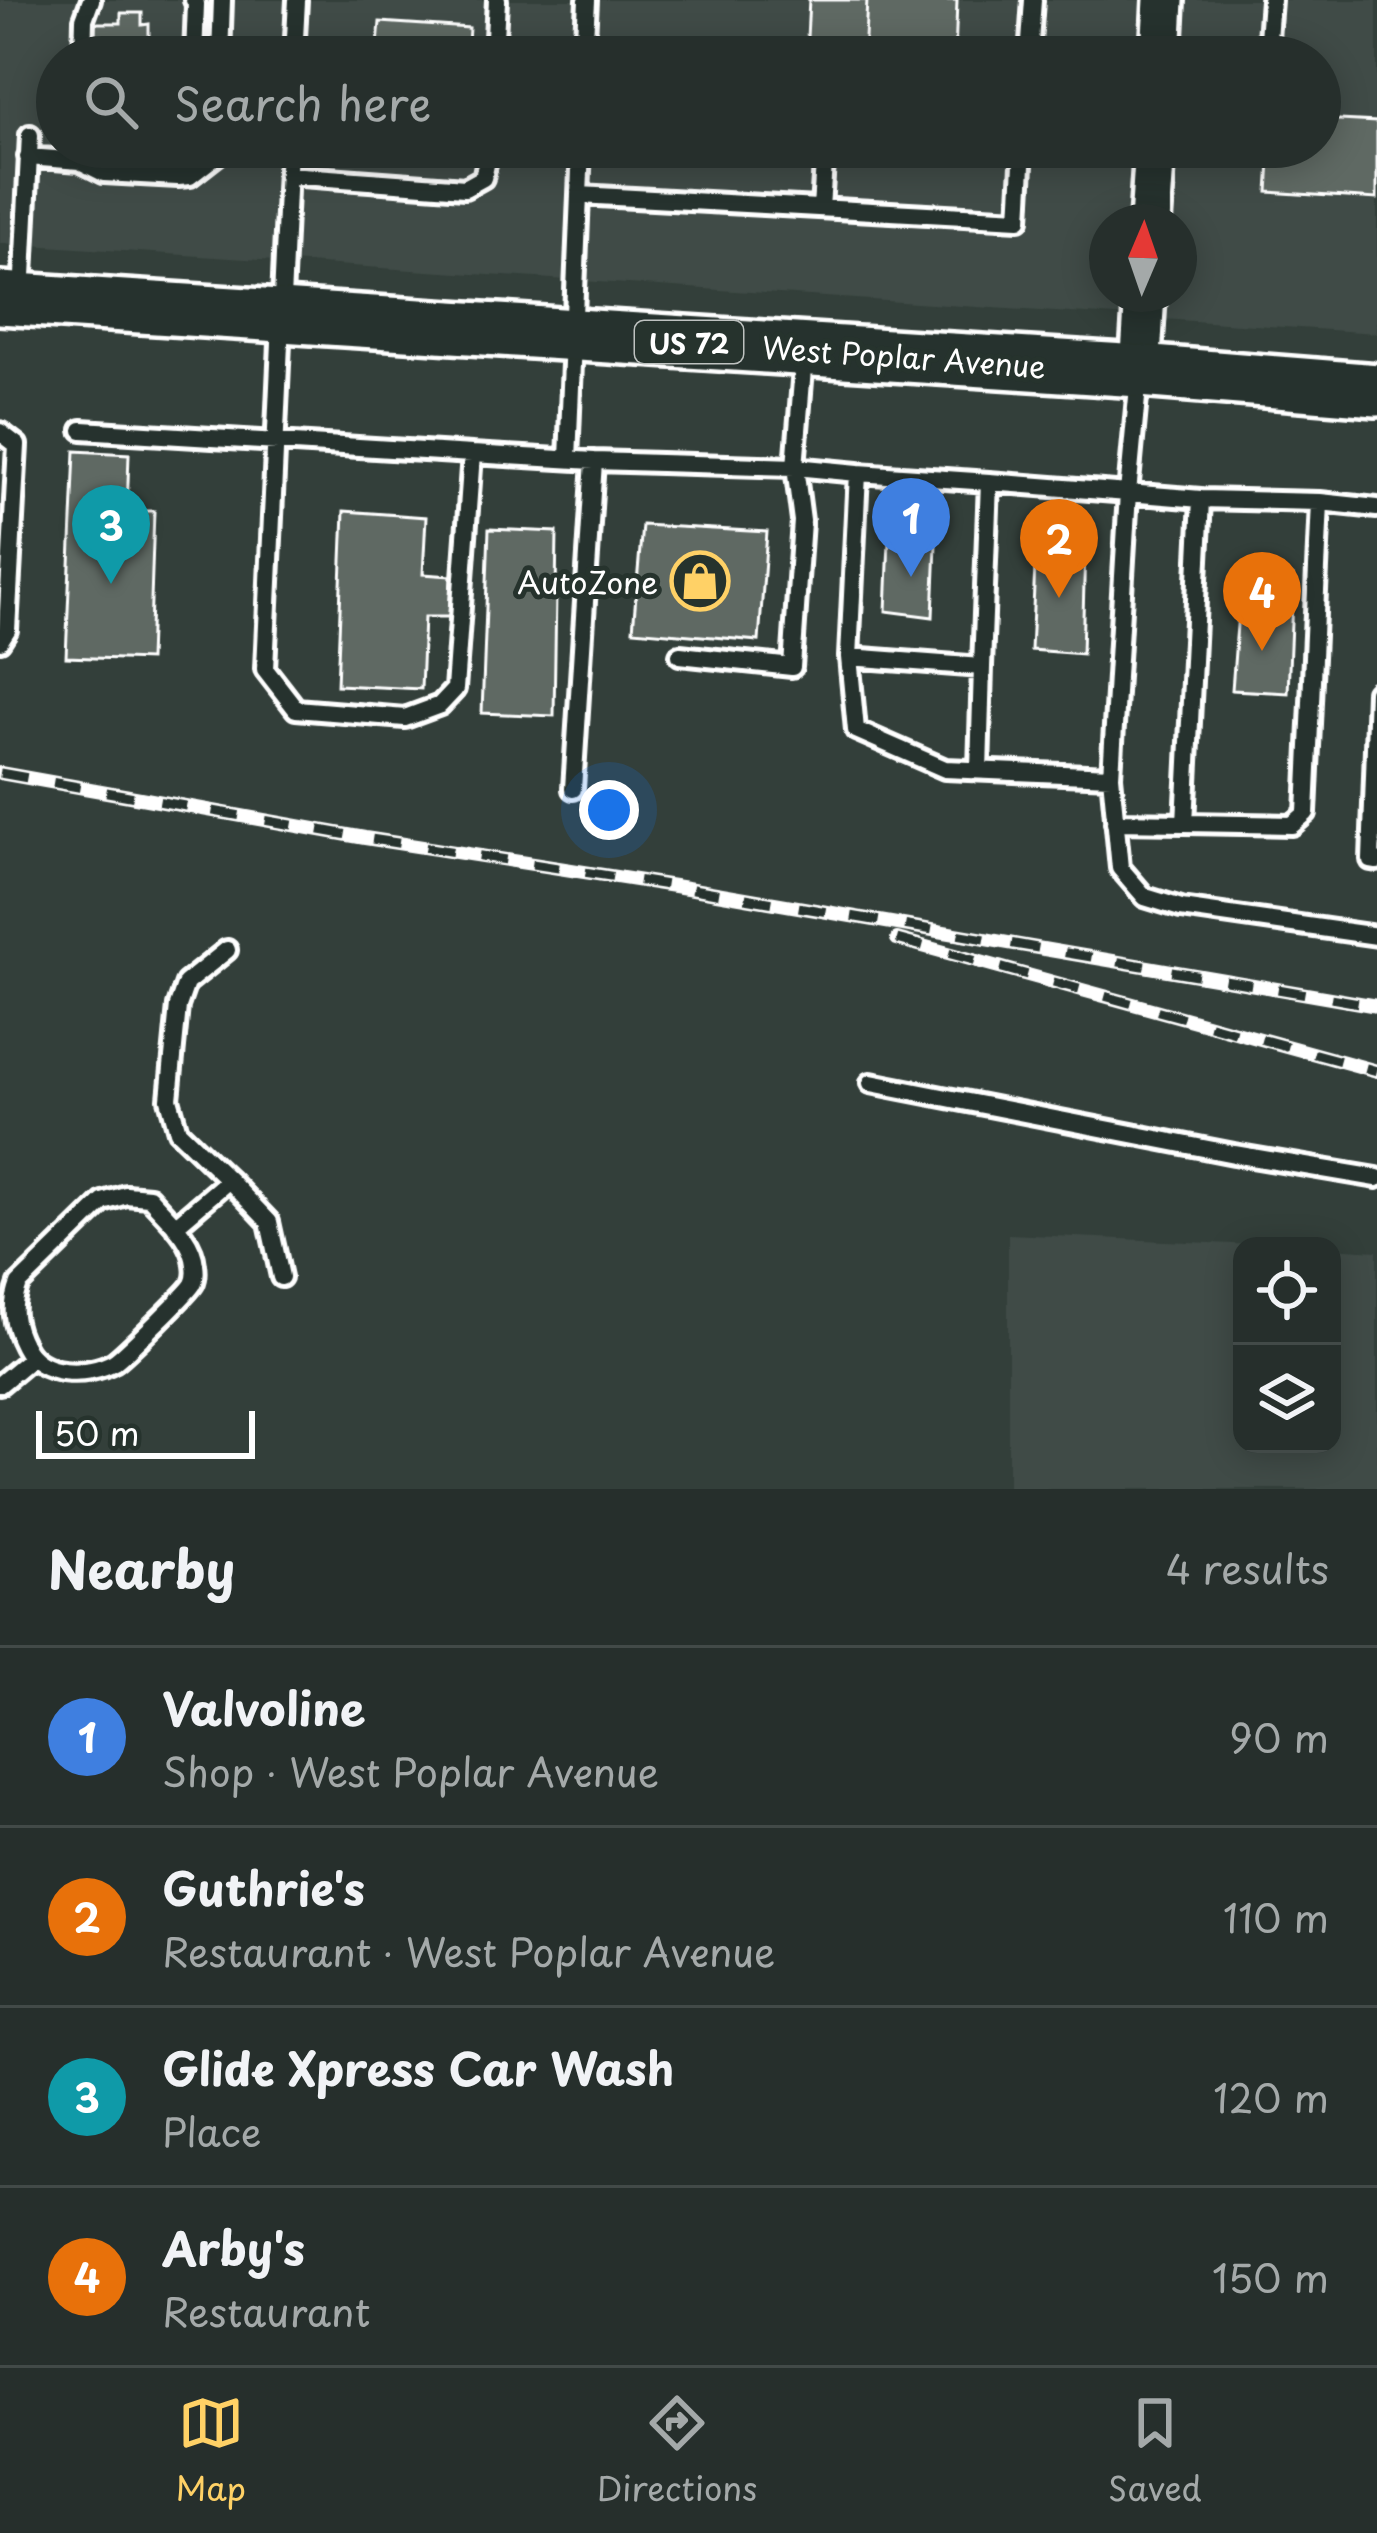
<!DOCTYPE html>
<meta charset="utf-8">
<style>
body{margin:0;font-family:"Playpen Sans",sans-serif;background:#2e3734;color:#f1f3f6}
.controls{position:absolute;right:36px;bottom:36px;display:grid;overflow:hidden;border-radius:24px;box-shadow:0 6px 30px #0003}
.controls button{width:108px;height:108px;display:grid;place-items:center;padding:0;border:0;border-bottom:3px solid #424a48;background:#262f2c;color:#f1f3f6;font:60px sans-serif}
.compass{position:absolute;left:1089px;top:204px;width:108px;height:108px;border-radius:50%;background:#262f2c;box-shadow:0 6px 30px #0003;rotate:2deg}
.scale{position:absolute;left:36px;bottom:30px;width:219px;box-sizing:border-box;padding-left:12px;border:6px solid #fff;border-top:0;font-size:33px;line-height:42px;white-space:nowrap;color:#fff;-webkit-text-stroke:9px #26332d;paint-order:stroke}
.you{position:absolute;left:609px;top:810px;width:42px;height:42px;margin:-30px;border:9px solid #fff;border-radius:50%;background:#1a73e8;box-shadow:0 0 0 18px #1a73e833}
.badge{display:grid;place-items:center;width:78px;height:78px;border-radius:50%;background:#ffd166;color:#fff;font-size:39px;font-weight:700}
.pin{position:absolute;translate:-50% -99px;filter:drop-shadow(0 3px 6px #0008)}
.pin::after{content:'';position:absolute;top:63px;width:42px;height:36px;background:inherit;clip-path:polygon(0 0,100% 0,50% 100%)}
.list{margin:0;padding:0;list-style:none}
h2{display:flex;justify-content:space-between;align-items:center;height:156px;margin:0;padding:0 48px;font-size:51px}
h2 small{font-size:39px;font-weight:400;color:#a4a9a9}
.list li{display:grid;grid-template-columns:78px 1fr auto;gap:36px;align-items:center;box-sizing:border-box;height:180px;padding:0 48px;border-top:3px solid #424a48}
.list b{display:block;font-size:45px;white-space:nowrap}
.list p{margin:0;font-size:39px;white-space:nowrap;color:#a4a9a9}
.list em{font-size:39px;font-style:normal;color:#a4a9a9}
.icon{flex:none;width:66px;height:66px;fill:none;stroke:currentColor;stroke-width:2;stroke-linecap:round;stroke-linejoin:round}
.map{position:relative;flex:none;width:1377px;height:1489px;overflow:hidden}
.search{position:absolute;background:#262f2c;box-shadow:0 6px 30px #0003;left:36px;right:36px;top:36px;height:132px;display:flex;align-items:center;gap:30px;box-sizing:border-box;padding:0 42px;border-radius:66px;color:#a4a9a9;font-size:45px}
.sheet{height:876px;background:#262f2c}
nav{display:flex;justify-content:space-around;align-items:center;box-sizing:border-box;height:168px;border-top:3px solid #424a48;background:#262f2c;font-size:33px;color:#a4a9a9}
nav a{display:grid;justify-items:center;gap:6px}
nav .on{color:#ffd166}
.map>svg:first-child{display:block}
</style>
<div class="map">
<svg width="1377" height="1489" viewBox="0 0 1377 1489">
<rect width="100%" height="100%" fill="#333f3a"/>
<filter id="ink" filterUnits="userSpaceOnUse"><feTurbulence type="fractalNoise" baseFrequency=".00833" numOctaves="2"/><feDisplacementMap in="SourceGraphic" scale="24" xChannelSelector="R" yChannelSelector="G"/><feConvolveMatrix kernelMatrix="1 2 1 2 8 2 1 2 1" color-interpolation-filters="sRGB"/></filter>
<g filter="url(#ink)">
<path fill="#404c47" fill-rule="evenodd" d="M0,0H1377V333L0,243ZM57,57H1320V147H57ZM1107,222H1179V294H1107Z
M1008,1234L1278,1246H1242V1444H1332V1248L1377,1251V1489H1008Z"/>
<path fill="#5f6964" stroke="#fff" stroke-width="3" d="M809,0H867L864,57H806Z
M867,0H957L955,57H864Z
M121,13H142V25L149,24V57H89L90,23H121Z
M380,22L469,28L467,57H377Z
M1320,119L1377,122V199L1268,192L1271,147H1320Z
M100,147H135L124,148L122,155L117,159L110,160L102,157Z
M393,147H436V159L392,157Z
M75,451L129,454L127,511H154L149,660L66,657Z
M344,511L426,517L423,574L451,576L449,617H424L421,689L337,685Z
M642,525L767,532L759,641L633,630Z
M489,529L557,532L554,716L482,713Z
M889,541L936,544L933,617L886,611Z
M1036,545L1085,546L1082,654L1031,650Z
M1248,574L1293,576L1288,693L1232,690L1238,612H1247Z"/>
<g fill="none" stroke-linecap="round" stroke-linejoin="round">
<g stroke="#fff" stroke-width="26">
<path id="service" d="M194,0L196,4L194,57
M1267,52L1271,0
M83,57L84,19L91,0
M220,57L222,0
M294,57L297,0
M494,57L497,0
M584,57L587,0
M1029,57L1033,0
M289,147L265,669L296,709L405,718L440,705L455,689L472,454L594,461L573,789
M28,157L80,161L104,173L178,177L190,176L217,155L218,147
M288,175L465,188L483,178L490,147
M190,176L191,147
M579,195L1019,219L1023,147
M821,208L825,147
M22,296L30,135
M82,430L472,454
M0,432L17,445L7,630L0,641
M568,459L581,147
M594,461L795,467L804,356
M989,482L1128,493L1139,376
M1201,499L1320,502L1377,508
M680,655L792,667L802,521L795,467L858,473L849,657L856,730L945,769L1111,776
M849,657L982,667L989,482L858,473
M1377,692L1371,860L1377,861
M979,770L982,667
M1115,822L1185,823L1201,499L1128,493L1111,776L1120,868L1145,897L1181,908L1377,936
M1185,823L1292,825L1306,813L1320,502
M871,1083L1234,1154L1377,1178
M229,1180L269,1222L281,1277
M126,1195L149,1197C166,1217 193,1238 195,1265C196,1271 196,1278 193,1284C190,1291 123,1356 114,1362C87,1377 39,1377 24,1346C13,1325 10,1307 19,1284L103,1202Z
M175,1226L229,1180L178,1131L169,1099L178,1006L186,983L227,950
M0,1384L30,1359"/>
</g>
<g stroke="#fff" stroke-width="48">
<path id="tertiary" d="M1161,57L1164,0
M1150,222L1155,147
M1140,371L1145,294"/>
</g>
<g stroke="#fff" stroke-width="60">
<path id="primary" d="M0,298L1140,371L1377,390"/>
</g>
<use href="#service" stroke="#26332d" stroke-width="16"/>
<use href="#tertiary" stroke="#26332d" stroke-width="39"/>
<use href="#primary" stroke="#26332d" stroke-width="51"/>
<g stroke="#fff" stroke-width="14">
<path id="rail" d="M0,773L365,838L687,888L1377,1006
M897,939L1377,1071"/>
</g>
<use href="#rail" stroke="#26332d" stroke-width="9" stroke-dasharray="27" stroke-linecap="butt"/>
</g>
</g>
<defs>
<g id="shop-ring" transform="scale(3)"><circle r="9.5" fill="#26332d" stroke="#ffd166" stroke-width="1.5"/><path d="M-5-2.5h2.3a2.7 3.5 0 0 1 5.4 0H5L5.5 6h-11ZM-1.5-2.5h3a1.5 2.3 0 0 0-3 0Z" fill="#ffd166"/></g>
</defs>
<g fill-rule="evenodd">
<use href="#shop-ring" x="700" y="581"/>
</g>
<g text-anchor="middle" dominant-baseline="central" stroke-width="10" stroke-linejoin="round" paint-order="stroke">
<rect fill="#26332d" stroke="#bec2c0" stroke-width="3" x="635" y="321" width="108" height="42" rx="9"/>
<g font-size="27" font-weight="bold" fill="#fff">
<text x="689" y="342">US 72</text>
</g>
<g font-size="30" fill="#fff" stroke="#26332d">
<text transform="translate(904 356) rotate(4)">West Poplar Avenue</text>
</g>
<g font-size="30" fill="#fff" stroke="#26332d" text-anchor="end">
<text x="658" y="581">AutoZone</text>
</g>
</g>
</svg>
<div class="controls">
<button><svg class="icon" aria-label="locate" viewBox="0 0 24 24"><circle cx="12" cy="12" r="6"/><path d="M12 2v4M12 18v4M2 12h4M18 12h4"/></svg></button>
<button><svg class="icon" aria-label="layers" viewBox="0 0 24 24"><path d="M12 4l9 5-9 5-9-5zM3 14l9 5 9-5"/></svg></button>
</div>
<svg class="compass" viewBox="-18 -18 36 36"><path d="M0-13l5 13h-10z" fill="#e53935"/><path d="M0 13l5-13h-10z" fill="#a4a9a9"/></svg>
<div class="scale">50 m</div>
<div class="you"></div>
<div class="pin badge" style="left:911px;top:577px;background:#3f7fe0">1</div>
<div class="pin badge" style="left:1059px;top:598px;background:#e8710a">2</div>
<div class="pin badge" style="left:111px;top:584px;background:#0f9aa8">3</div>
<div class="pin badge" style="left:1262px;top:651px;background:#e8710a">4</div>
<div class="search"><svg class="icon" aria-label="search" viewBox="0 0 24 24"><circle cx="10" cy="10" r="6"/><path d="M15 15l6 6"/></svg>Search here</div>
</div>
<section class="sheet">
<h2>Nearby<small>4 results</small></h2>
<ul class="list">
<li><span class="badge" style="background:#3f7fe0">1</span><div><b>Valvoline</b><p>Shop · West Poplar Avenue</p></div><em>90 m</em></li>
<li><span class="badge" style="background:#e8710a">2</span><div><b>Guthrie's</b><p>Restaurant · West Poplar Avenue</p></div><em>110 m</em></li>
<li><span class="badge" style="background:#0f9aa8">3</span><div><b>Glide Xpress Car Wash</b><p>Place</p></div><em>120 m</em></li>
<li><span class="badge" style="background:#e8710a">4</span><div><b>Arby's</b><p>Restaurant</p></div><em>150 m</em></li>
</ul>
</section>
<nav>
<a class="on"><svg class="icon" aria-label="map" viewBox="0 0 24 24"><path d="M3 6l6-2 6 2 6-2v14l-6 2-6-2-6 2zM9 4v14M15 6v14"/></svg>Map</a>
<a><svg class="icon" aria-label="directions" viewBox="0 0 24 24"><path d="M12 3l9 9-9 9-9-9zM9 14v-3h6M13 9l2 2-2 2"/></svg>Directions</a>
<a><svg class="icon" aria-label="saved" viewBox="0 0 24 24"><path d="M7 4h10v16l-5-4-5 4z"/></svg>Saved</a>
</nav>
